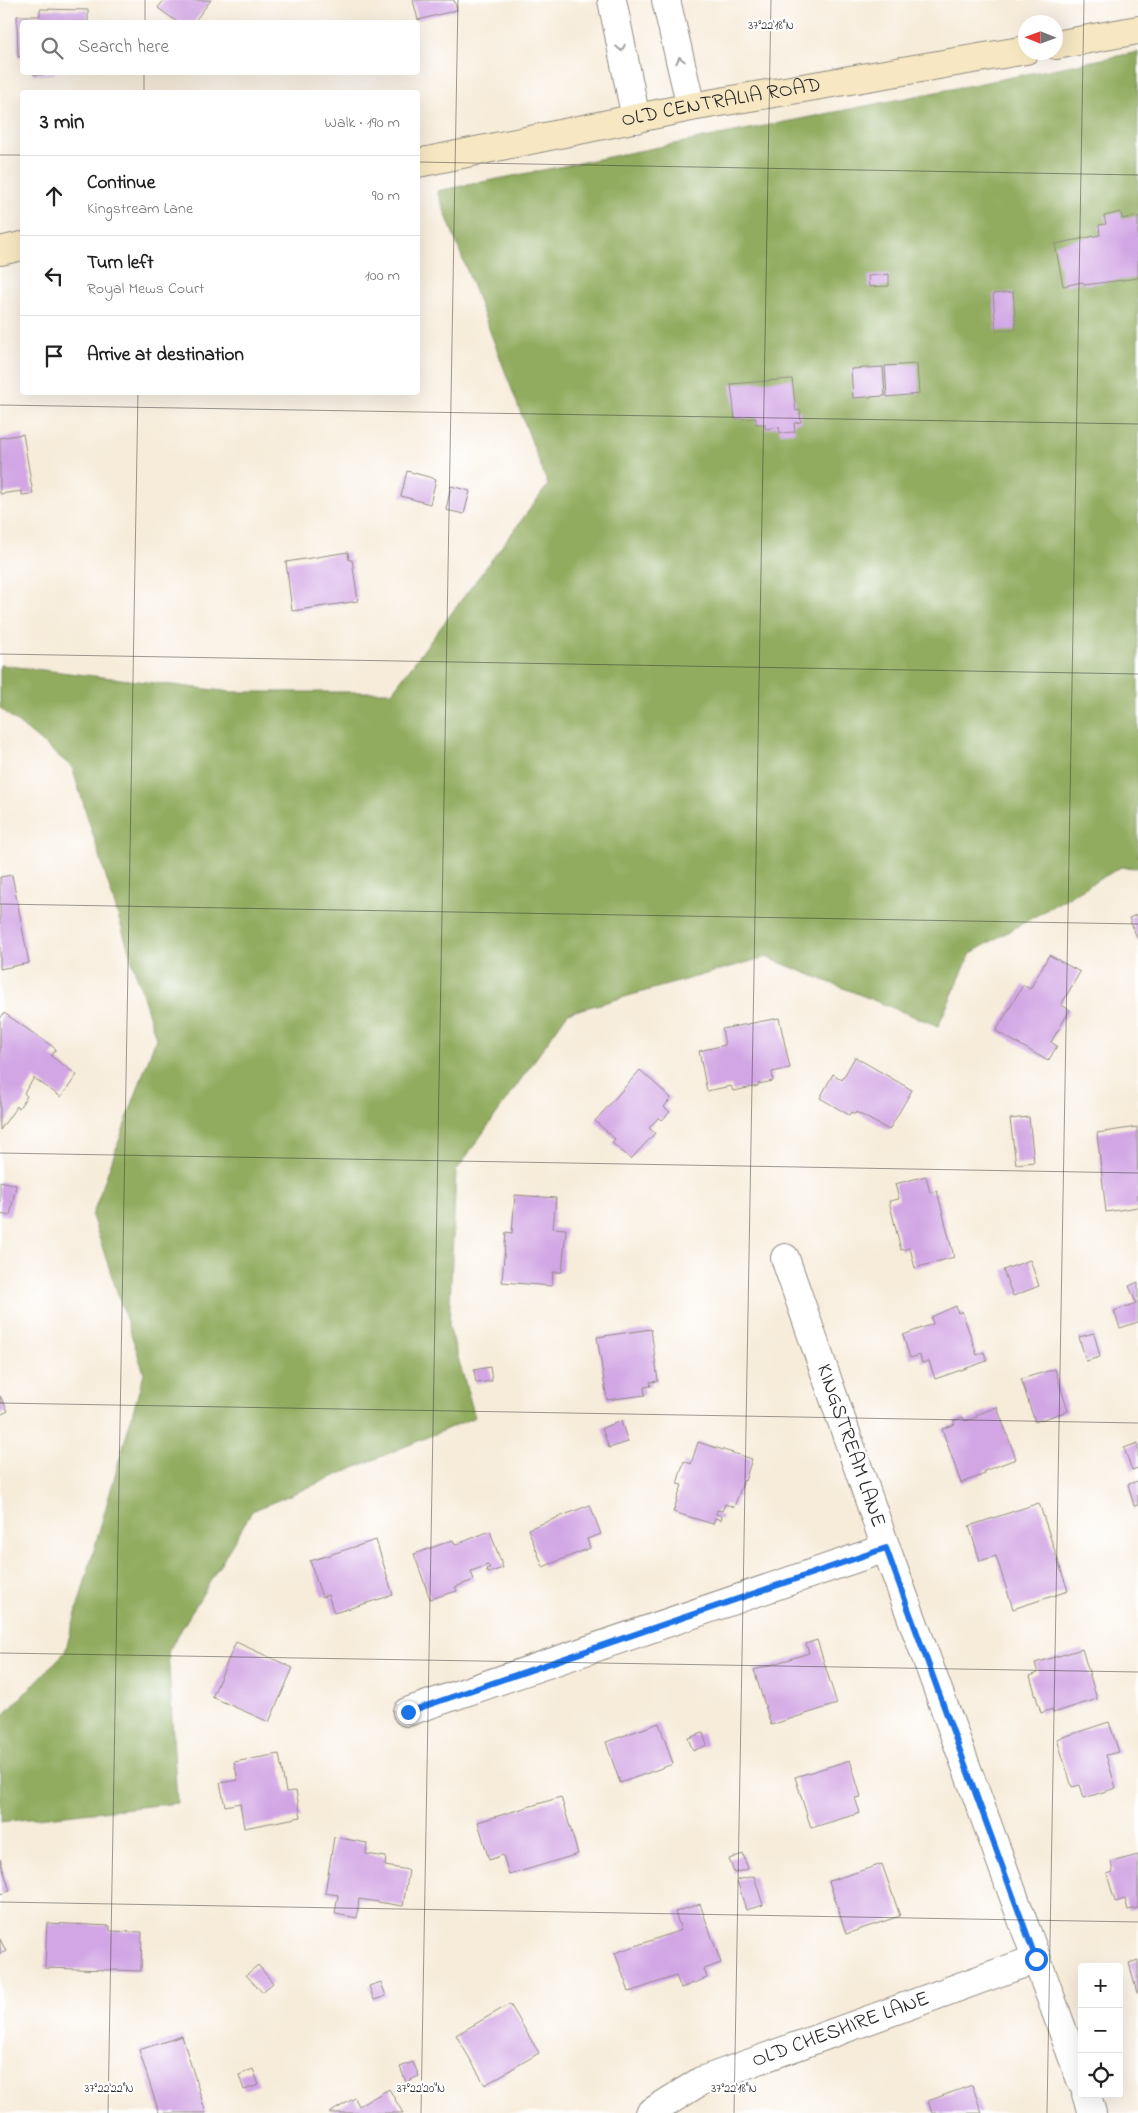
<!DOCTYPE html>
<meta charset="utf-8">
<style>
body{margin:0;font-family:"Indie Flower",sans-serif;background:#f2f2f2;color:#222}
.controls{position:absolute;right:15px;bottom:15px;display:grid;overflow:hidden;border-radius:5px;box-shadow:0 5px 20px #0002}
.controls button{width:45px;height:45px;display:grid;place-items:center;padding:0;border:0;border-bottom:1px solid #e0e0e0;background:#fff;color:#222;font:25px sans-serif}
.compass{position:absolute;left:1018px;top:15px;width:45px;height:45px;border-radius:50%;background:#fff;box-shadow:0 5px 20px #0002;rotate:271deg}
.stop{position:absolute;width:15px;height:15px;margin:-11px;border:4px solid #1a73e8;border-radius:50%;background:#fff}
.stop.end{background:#1a73e8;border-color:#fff;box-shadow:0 1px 5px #0008}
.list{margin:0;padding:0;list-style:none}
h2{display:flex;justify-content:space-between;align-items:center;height:65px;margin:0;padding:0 20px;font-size:21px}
h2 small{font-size:16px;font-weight:400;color:#767676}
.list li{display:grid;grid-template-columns:32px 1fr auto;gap:15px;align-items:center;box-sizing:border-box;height:80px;padding:0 20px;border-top:1px solid #e0e0e0}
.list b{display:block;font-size:19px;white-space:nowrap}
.list p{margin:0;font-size:16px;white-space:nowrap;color:#767676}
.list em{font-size:16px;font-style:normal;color:#767676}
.icon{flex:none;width:28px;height:28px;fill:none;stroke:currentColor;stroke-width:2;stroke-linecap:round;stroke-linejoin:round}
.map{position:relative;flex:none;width:1138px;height:2113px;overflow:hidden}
.search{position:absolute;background:#fff;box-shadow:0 5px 20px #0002;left:20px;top:20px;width:400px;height:55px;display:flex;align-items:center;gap:12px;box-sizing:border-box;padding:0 18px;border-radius:5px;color:#767676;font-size:19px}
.panel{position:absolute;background:#fff;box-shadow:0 5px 20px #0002;left:20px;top:90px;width:400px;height:305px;border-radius:5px}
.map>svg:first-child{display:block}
</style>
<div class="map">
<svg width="1138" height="2113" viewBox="0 0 1138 2113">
<rect width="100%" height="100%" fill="#fff"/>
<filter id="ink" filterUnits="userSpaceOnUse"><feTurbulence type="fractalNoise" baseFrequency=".02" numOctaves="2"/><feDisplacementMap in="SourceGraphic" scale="10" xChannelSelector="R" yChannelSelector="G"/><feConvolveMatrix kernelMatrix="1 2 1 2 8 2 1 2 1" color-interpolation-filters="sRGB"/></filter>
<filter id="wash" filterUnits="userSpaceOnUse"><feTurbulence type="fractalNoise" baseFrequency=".0096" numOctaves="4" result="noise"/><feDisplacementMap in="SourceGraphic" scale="20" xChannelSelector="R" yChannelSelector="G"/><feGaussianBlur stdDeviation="1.12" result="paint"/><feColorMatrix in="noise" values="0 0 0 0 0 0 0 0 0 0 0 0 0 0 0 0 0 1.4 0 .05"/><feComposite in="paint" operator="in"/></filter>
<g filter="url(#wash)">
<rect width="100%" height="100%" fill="#f7ecda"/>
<path fill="#91ac5f" stroke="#5e6c45" d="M1138,52V868L1121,867L971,953L938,1026L766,957L568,1013L456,1171L449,1326L475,1417L252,1511L168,1652L177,1803L0,1822V1719L65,1652L144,1373L92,1216L156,1038L72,767L0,708V665L232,692H392L548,485L437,191Z"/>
<g id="blocks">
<path fill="#d2a6e4" d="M164,0H211L194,22H177L158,8Z
M413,0H454L457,10L418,20Z
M40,9L88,10V22H22V56L18,57L17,16H40Z
M33,72H55V74L34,75Z
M1121,212L1122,219L1138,216V278L1084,285L1083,282L1063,286L1055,244L1100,235L1099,225L1106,224L1104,216Z
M889,274V286L869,287L868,276Z
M1013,292L1016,330L996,331L993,294Z
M917,364L919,394L887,397L885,366Z
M883,367L885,396L853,398L851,369Z
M792,379L796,411L800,410L801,422L794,423L795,432L780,433L779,427L765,429V424H756V418L735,419L731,384Z
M23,434L33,494L22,495V491L0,494V438Z
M407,471L436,479L430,504L401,496Z
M451,486L470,491L464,514L446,510Z
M348,552L349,560H352L358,601L292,611L286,562Z
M12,875L29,963L0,969V877Z
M1138,914V940L1129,918Z
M1049,955L1080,972L1061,1005L1070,1010L1051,1042L1057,1046L1048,1061L996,1031L1023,985L1030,989Z
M4,1013L56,1049L51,1056L77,1075L61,1097L34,1078L24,1093L27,1096L19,1108L17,1106L0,1130V1019Z
M779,1018L790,1068L772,1072L773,1081L758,1084V1086L733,1091L731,1086L707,1091L699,1051L725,1045L722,1029Z
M855,1057L912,1090L889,1130L856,1112L855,1114L851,1112L849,1115L820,1098L833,1074L842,1080Z
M640,1070L671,1098L664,1107L670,1112L662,1120L659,1117L649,1128L655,1133L631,1159L612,1143L615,1139L595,1121Z
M1029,1117L1034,1162L1016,1164L1010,1119Z
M1137,1127L1138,1207L1106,1212L1097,1133Z
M926,1176L930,1193L937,1191L954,1257L915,1268L910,1248L901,1250L889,1201L899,1199L895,1184Z
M0,1181L16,1185L10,1216L0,1214Z
M515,1195L556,1198L553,1228L566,1229L562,1272H553L552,1286L502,1282L506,1232L512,1233Z
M1030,1260L1039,1286L1013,1296L1003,1270Z
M1138,1282V1322L1120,1328L1114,1311L1136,1303L1129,1286Z
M956,1306L958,1313L962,1311L977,1355L984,1352L987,1361L935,1379L929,1361L922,1363L920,1355L910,1358L903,1335L933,1324L931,1317Z
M651,1329L658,1381L650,1382L651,1386L644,1387L645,1395L607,1400L597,1337Z
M1094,1333L1100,1357L1086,1361L1079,1337Z
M490,1367L492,1381L476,1383L474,1370Z
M1055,1369L1068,1411L1035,1422L1021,1379Z
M0,1396L8,1411L0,1415Z
M997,1407L1016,1459L984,1471L985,1474L961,1483L942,1429L955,1424L953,1421L963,1417L965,1421L977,1417L976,1415Z
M621,1421L628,1442L609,1448L602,1428Z
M698,1442L752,1459L745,1481L744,1480L734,1507L725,1504L722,1511L717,1510L716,1514L722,1516L721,1520L715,1518L713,1524L673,1512L682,1485L677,1484L684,1461L691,1464Z
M1138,1443V1468L1132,1470L1124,1448Z
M1138,1481V1505L1134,1506L1128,1484Z
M1039,1503L1068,1591L1013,1609L996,1556L980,1561L969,1526Z
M590,1505L601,1534L587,1539L590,1548L543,1567L528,1529Z
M490,1531L503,1568L488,1573L486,1569L490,1568L488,1565L471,1571L474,1580L455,1587L457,1591L430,1599L414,1554L453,1540L455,1545Z
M376,1540L393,1595L334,1613L328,1595L322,1597L310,1561Z
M817,1640L837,1704L771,1725L754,1670L809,1653L806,1644Z
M236,1642L293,1668L269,1722L212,1697Z
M1082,1649L1097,1699L1053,1713L1052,1709L1041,1713L1030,1676L1038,1673L1035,1663Z
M1109,1722L1119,1752L1106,1755L1116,1788L1084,1798L1080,1785L1072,1787L1057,1739Z
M659,1723L673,1764L620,1783L606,1742Z
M703,1733L707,1745L693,1751L688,1738Z
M279,1754L286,1792L296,1791L301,1817L244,1828L240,1803L225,1806L220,1783L238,1780L234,1762Z
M850,1760L861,1797L855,1798L860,1813L811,1828L795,1777Z
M561,1797L578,1854L509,1875L503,1855L489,1860L478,1822Z
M334,1837L367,1843L366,1854L386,1857L385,1866L409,1870L403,1906L359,1899L357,1918L335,1914L338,1895L325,1893Z
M743,1854L748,1869L734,1873L729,1859Z
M1138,1855V1908L1128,1910L1125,1899L1115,1902L1107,1874L1113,1872L1111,1862Z
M0,1859L10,1891L0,1894Z
M882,1864L900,1916L846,1934L829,1881Z
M754,1876L763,1905L746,1910L737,1880Z
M700,1904L721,1963L704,1969L707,1978L681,1988L676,1976L629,1992L615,1953L681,1930L675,1912Z
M47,1923L110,1926V1931L142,1932L141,1971L45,1968Z
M0,1939L6,1951L0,1954Z
M1138,1960V1993H1137L1129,1963Z
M258,1965L273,1983L262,1992L246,1975Z
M381,1982L386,1996L374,2000L369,1986Z
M510,2004L539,2053L485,2085L456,2035Z
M182,2036L206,2113H159L139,2050Z
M413,2062L419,2076L406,2082L400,2067Z
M253,2069L259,2085L244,2090L239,2075Z
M972,2085L982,2113H932L928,2101Z
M389,2089L403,2113H329L355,2098L359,2106Z"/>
</g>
</g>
<g filter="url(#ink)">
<use href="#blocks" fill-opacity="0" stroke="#918c82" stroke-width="1"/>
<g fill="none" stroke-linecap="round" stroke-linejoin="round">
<g stroke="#918c82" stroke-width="30">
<g id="street">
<path d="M612,0L636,119"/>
<path d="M666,0L691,107"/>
<path id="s1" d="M785,1258L886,1548L1082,2083"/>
<path d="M407,1712L886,1548"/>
<path d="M1086,2094L1092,2113"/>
<path id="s2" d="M650,2113L701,2081L1036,1959"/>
</g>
</g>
<g stroke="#918c82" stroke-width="30">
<g id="secondary">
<path d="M1056,45L1138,30"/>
<path id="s3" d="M418,163L691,107L1026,50"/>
<path d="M0,251L22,246"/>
</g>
</g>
<use href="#street" stroke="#fff" stroke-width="28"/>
<use href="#secondary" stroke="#f7e8c3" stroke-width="28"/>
</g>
<defs><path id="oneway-chevron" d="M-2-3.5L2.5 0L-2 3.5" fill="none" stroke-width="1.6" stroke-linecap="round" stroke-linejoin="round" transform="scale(1.25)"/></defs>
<g stroke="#a0a0a0">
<use href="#oneway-chevron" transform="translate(621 48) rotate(79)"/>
<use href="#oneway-chevron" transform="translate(680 60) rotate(-103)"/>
</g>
</g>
<g fill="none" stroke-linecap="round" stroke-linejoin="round" filter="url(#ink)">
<path stroke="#1a73e8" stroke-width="6" d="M408,1712L886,1548L1036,1959"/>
</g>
<path fill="none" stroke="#2b2b2b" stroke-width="1" stroke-opacity="0.45" d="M145,22V0M144,92V72M0,155H22M418,162L1138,175M0,405L1138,424M0,654L1138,674M0,904L1138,924M0,1153L1138,1173M0,1403L1138,1423M0,1653L1138,1672M0,1902L1138,1922M108,2113L138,392M421,2113L458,0M734,2113L771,0M1047,2113L1084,0"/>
<g text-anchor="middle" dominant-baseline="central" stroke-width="4.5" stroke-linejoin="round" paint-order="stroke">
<g font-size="21" fill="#2b2b2b" stroke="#fff">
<text stroke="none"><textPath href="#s3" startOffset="309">OLD CENTRALIA ROAD</textPath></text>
<text stroke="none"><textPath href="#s1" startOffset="199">KINGSTREAM LANE</textPath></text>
<text stroke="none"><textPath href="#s2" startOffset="209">OLD CHESHIRE LANE</textPath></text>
</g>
</g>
<g font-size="12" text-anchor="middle" fill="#2b2b2b" stroke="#fff" stroke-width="4.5" stroke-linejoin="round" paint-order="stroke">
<text x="771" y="29">37°22'18"N</text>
<text x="109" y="2092">37°22'22"N</text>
<text x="421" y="2092">37°22'20"N</text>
<text x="734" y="2092">37°22'18"N</text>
</g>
</svg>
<div class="controls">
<button>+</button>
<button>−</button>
<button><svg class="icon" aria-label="locate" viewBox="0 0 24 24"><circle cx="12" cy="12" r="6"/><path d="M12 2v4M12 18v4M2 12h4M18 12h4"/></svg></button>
</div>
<svg class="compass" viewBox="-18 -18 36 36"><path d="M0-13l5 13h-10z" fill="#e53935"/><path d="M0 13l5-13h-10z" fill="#767676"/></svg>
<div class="stop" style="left:1036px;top:1959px"></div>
<div class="stop end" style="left:408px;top:1712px"></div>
<div class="search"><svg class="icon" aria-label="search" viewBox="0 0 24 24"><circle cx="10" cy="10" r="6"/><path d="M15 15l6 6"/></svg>Search here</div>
<section class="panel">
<h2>3 min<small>Walk · 190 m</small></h2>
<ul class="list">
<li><svg class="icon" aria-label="ahead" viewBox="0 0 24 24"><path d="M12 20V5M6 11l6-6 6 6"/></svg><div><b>Continue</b><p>Kingstream Lane</p></div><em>90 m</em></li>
<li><svg class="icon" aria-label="left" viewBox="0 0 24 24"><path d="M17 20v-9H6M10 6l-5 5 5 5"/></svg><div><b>Turn left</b><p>Royal Mews Court</p></div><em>100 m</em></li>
<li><svg class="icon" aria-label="arrive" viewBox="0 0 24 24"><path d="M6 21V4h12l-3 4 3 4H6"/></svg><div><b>Arrive at destination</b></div></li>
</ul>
</section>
</div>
